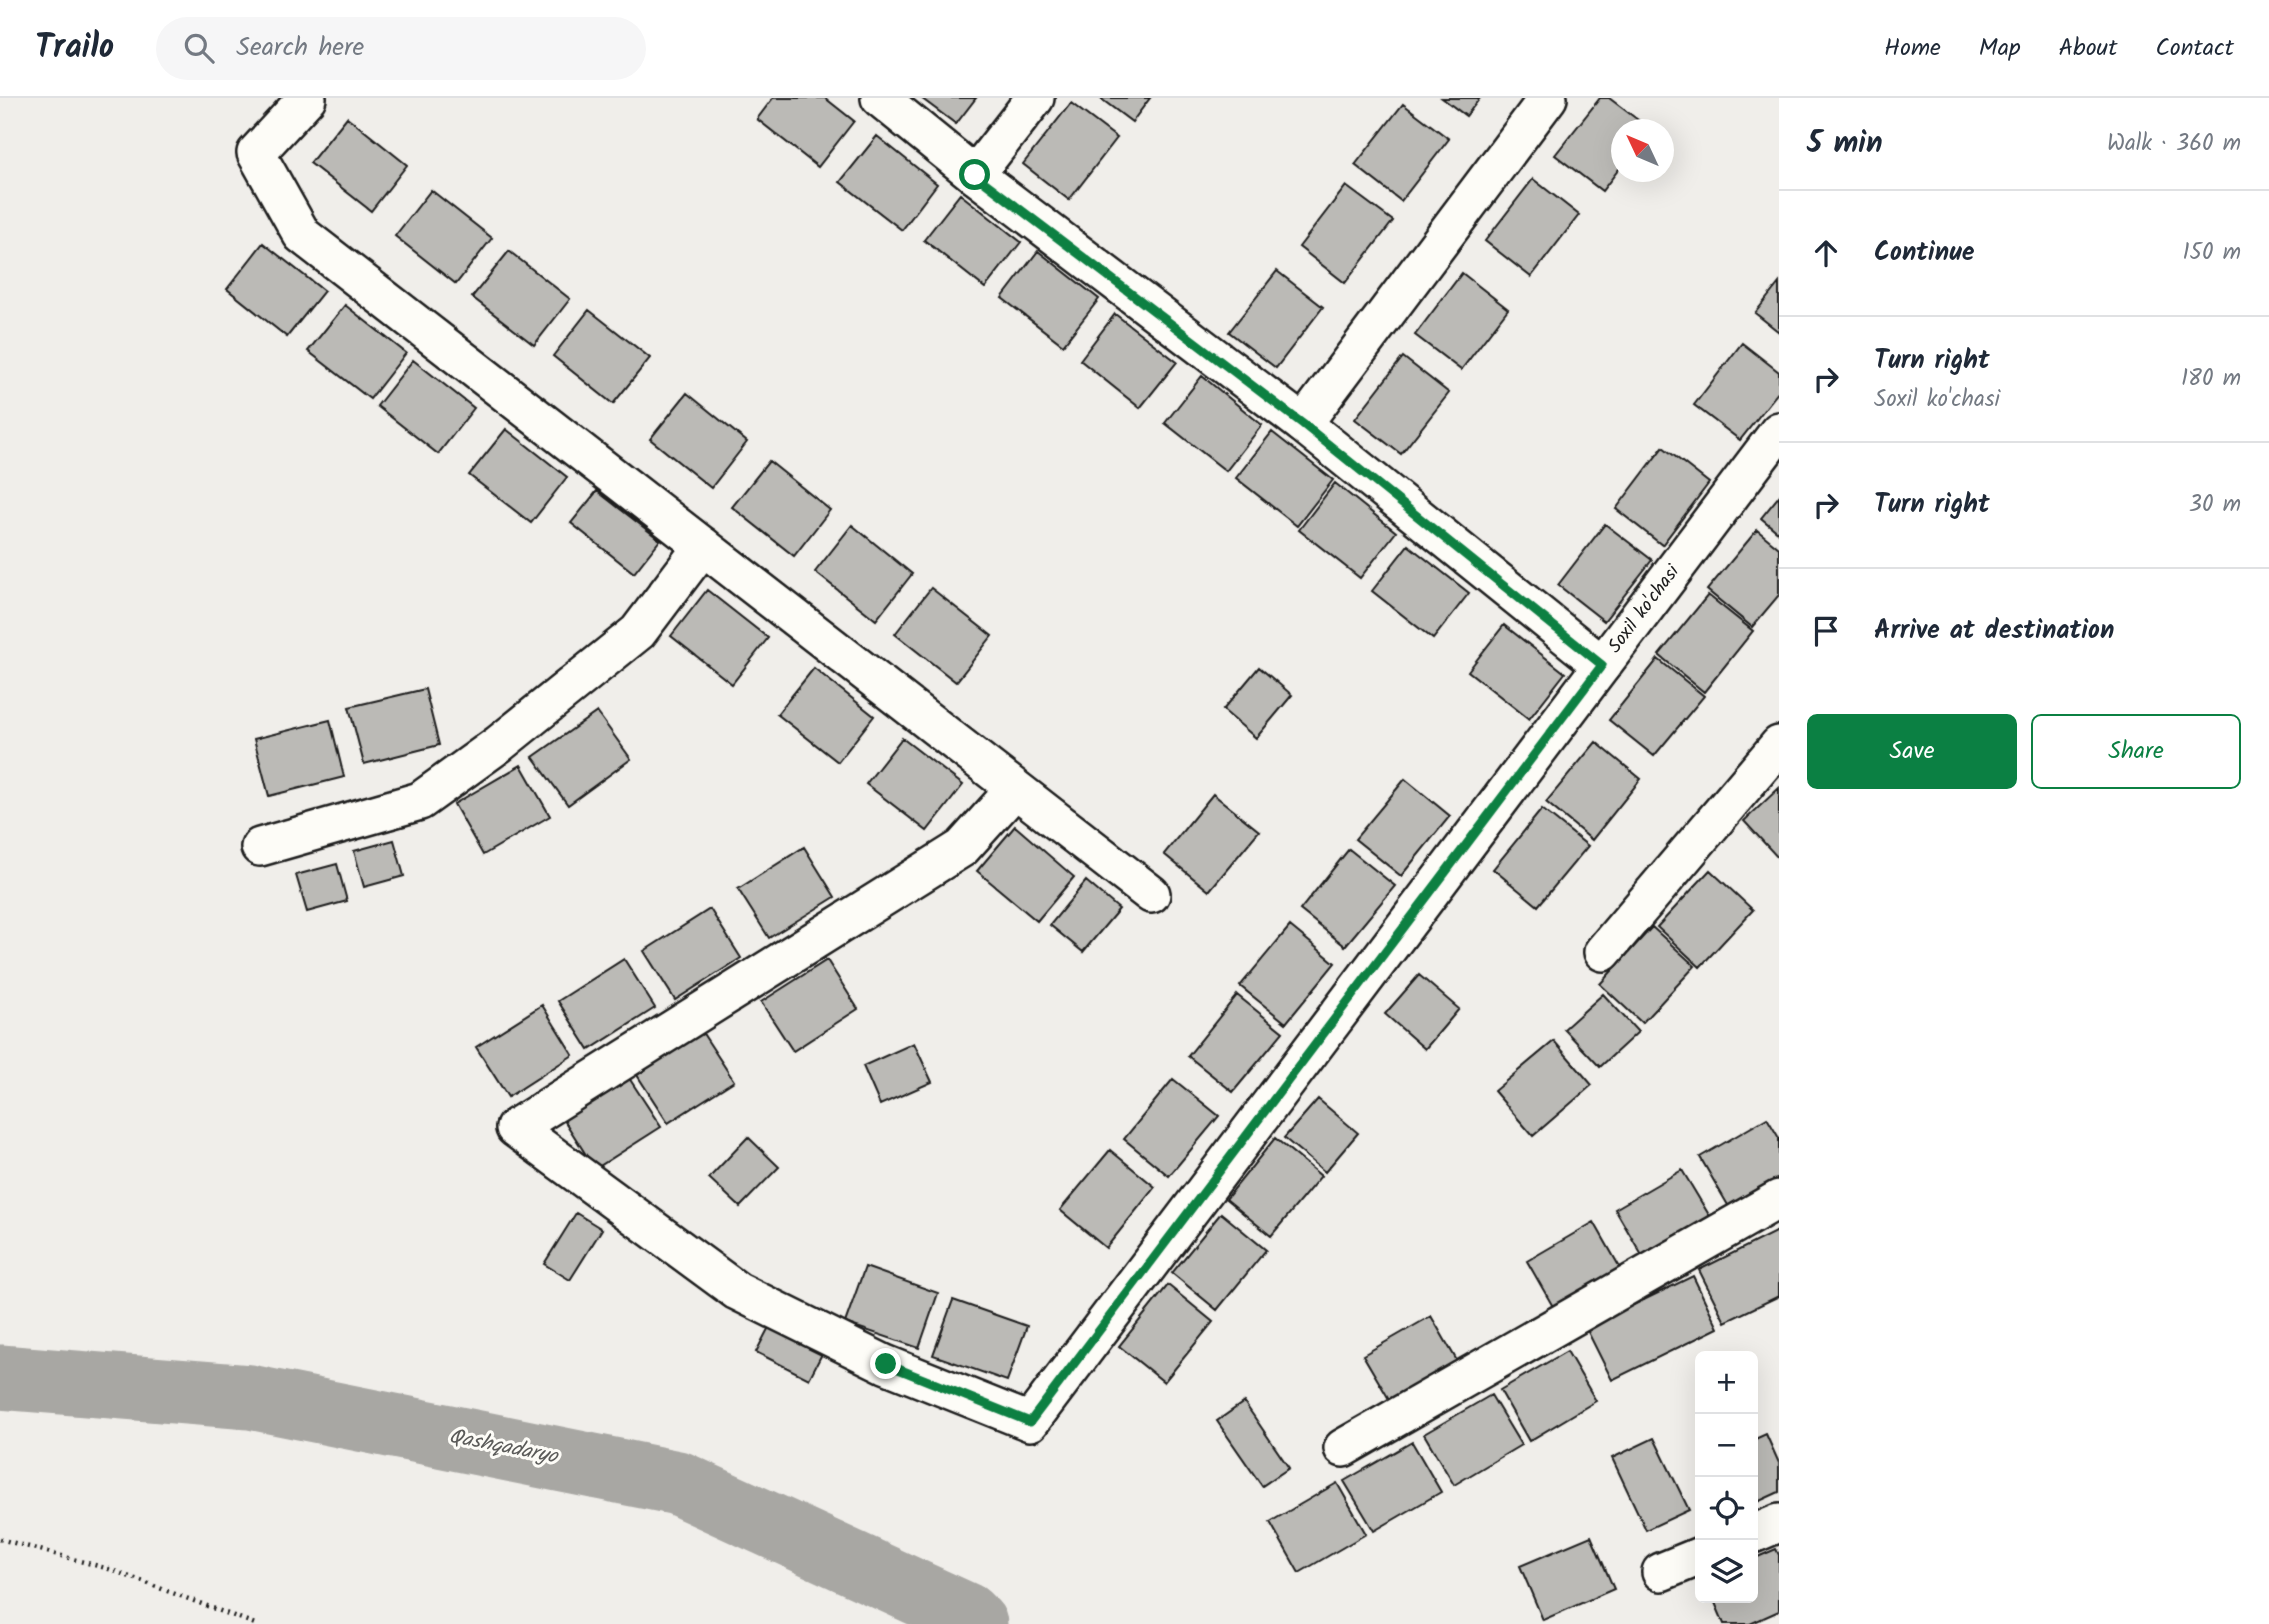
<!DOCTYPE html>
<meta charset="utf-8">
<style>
body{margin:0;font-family:Kalam,sans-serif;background:#f6f6f7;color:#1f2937}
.controls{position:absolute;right:21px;bottom:21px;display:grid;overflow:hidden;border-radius:10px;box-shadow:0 7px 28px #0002}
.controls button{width:63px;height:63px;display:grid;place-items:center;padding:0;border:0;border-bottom:2px solid #e0e1e3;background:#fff;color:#1f2937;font:35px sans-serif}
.compass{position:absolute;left:1611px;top:21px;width:63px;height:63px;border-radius:50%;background:#fff;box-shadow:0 7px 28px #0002;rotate:314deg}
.stop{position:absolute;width:21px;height:21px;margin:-16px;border:5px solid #0b8043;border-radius:50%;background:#fff}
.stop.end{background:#0b8043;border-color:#fff;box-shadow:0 2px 7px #0008}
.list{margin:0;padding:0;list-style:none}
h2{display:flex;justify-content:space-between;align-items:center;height:91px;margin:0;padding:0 28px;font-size:30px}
h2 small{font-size:23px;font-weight:400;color:#747a83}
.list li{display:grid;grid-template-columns:46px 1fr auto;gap:21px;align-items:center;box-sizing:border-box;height:126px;padding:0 28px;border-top:2px solid #e0e1e3}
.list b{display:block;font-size:26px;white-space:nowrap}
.list p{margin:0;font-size:23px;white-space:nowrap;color:#747a83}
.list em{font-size:23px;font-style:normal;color:#747a83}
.actions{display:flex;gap:14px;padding:21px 28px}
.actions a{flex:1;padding:16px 0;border:2px solid #0b8043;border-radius:10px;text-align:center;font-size:24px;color:#0b8043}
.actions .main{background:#0b8043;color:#fff}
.icon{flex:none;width:38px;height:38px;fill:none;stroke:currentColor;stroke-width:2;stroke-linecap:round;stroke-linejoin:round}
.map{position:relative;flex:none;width:1779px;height:1526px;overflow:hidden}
header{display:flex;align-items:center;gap:42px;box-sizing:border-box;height:98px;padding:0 35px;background:#fff;border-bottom:2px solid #e0e1e3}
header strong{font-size:33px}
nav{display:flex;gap:38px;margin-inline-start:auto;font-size:24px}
.search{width:490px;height:63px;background:#f6f6f7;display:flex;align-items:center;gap:18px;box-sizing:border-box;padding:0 24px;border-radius:38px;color:#747a83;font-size:26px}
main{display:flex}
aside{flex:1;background:#fff}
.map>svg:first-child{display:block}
</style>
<header>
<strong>Trailo</strong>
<div class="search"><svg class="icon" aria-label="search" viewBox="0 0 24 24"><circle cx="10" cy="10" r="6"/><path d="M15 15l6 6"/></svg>Search here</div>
<nav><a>Home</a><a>Map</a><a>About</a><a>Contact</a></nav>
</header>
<main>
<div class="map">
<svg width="1779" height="1526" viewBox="0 0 1779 1526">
<rect width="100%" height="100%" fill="#f0eeea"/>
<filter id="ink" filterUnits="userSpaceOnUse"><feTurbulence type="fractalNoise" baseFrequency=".0143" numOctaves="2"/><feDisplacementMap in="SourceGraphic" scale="14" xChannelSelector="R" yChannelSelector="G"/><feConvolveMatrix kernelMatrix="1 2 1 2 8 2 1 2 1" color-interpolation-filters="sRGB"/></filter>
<g filter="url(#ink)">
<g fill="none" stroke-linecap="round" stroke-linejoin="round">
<path stroke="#a8a7a3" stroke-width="65" d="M0,1279L250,1299L678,1385L966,1517L975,1526"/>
</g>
<path fill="#bbbab6" stroke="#1c1c1c" stroke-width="2" d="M773,0H825L854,23L818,69L757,21Z
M921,0H976L956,26Z
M1100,0H1150L1132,24Z
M1442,0H1480L1466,18Z
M1600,0H1609L1650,31L1622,32V67L1602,93L1555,57Z
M1071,5L1117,40L1069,102L1023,66Z
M1403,6L1449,41L1401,103L1355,67Z
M347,19L407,67L371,113L310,65Z
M877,38L937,86L902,132L840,84Z
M1533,81L1579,117L1531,179L1485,143Z
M1346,88L1393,123L1345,185L1299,149Z
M431,92L492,140L456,186L395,138Z
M960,96L1021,144L985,190L924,142Z
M263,145L324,193L287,239L227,191Z
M509,153L570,201L534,247L472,199Z
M1038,153L1099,201L1063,247L1002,200Z
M1277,173L1323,209L1276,270L1229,234Z
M1462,175L1508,211L1461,272L1415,237Z
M1779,185V234L1755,215Z
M345,207L406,255L370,301L308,253Z
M589,212L650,260L613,306L553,258Z
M1115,216L1177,264L1140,310L1080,262Z
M1742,245L1779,274V293L1740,342L1694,307Z
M1403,259L1449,295L1401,356L1355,321Z
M413,262L474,310L438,356L377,308Z
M1202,278L1262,327L1226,373L1165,325Z
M687,295L747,344L711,390L650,341Z
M506,331L567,379L531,425L469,377Z
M1272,334L1333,382L1297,428L1236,380Z
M1663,349L1709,385L1662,447L1616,411Z
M769,363L830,412L794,458L732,409Z
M1335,385L1396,434L1360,480L1299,432Z
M597,393L660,442L634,475L571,425Z
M1779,398V435L1761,420Z
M1605,426L1652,462L1604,523L1558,487Z
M852,427L912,476L876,522L815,474Z
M1757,432L1779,450V497L1752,529L1707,492Z
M1408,447L1469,495L1433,541L1372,493Z
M931,490L992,538L956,584L895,536Z
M707,492L768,540L732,586L671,538Z
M1708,497L1753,533L1704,594L1659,557Z
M1504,527L1565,575L1529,621L1468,573Z
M1658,561L1704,598L1654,658L1609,622Z
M1259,569L1292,597L1256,640L1223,612Z
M814,570L874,618L838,664L777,616Z
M425,591L439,647L364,666L349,609Z
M597,614L631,661L568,707L533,659Z
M330,622L344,679L269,698L254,641Z
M902,640L963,687L927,733L866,686Z
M1596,644L1641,681L1592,742L1546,704Z
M521,667L550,718L483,757L454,706Z
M1405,681L1450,718L1401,778L1355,741Z
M1779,690V761L1744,723Z
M1213,696L1259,733L1209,793L1164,756Z
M1542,711L1588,748L1538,808L1493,771Z
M1015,728L1074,779L1037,823L977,773Z
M394,742L404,778L364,789L354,753Z
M804,749L835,799L769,840L738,791Z
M1349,751L1395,788L1345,848L1300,812Z
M337,766L347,803L307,814L296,777Z
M1710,772L1753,812L1700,869L1657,829Z
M1086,783L1119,811L1083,854L1050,827Z
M710,811L741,860L675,902L644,853Z
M1290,828L1335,865L1286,925L1240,888Z
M1652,829L1695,868L1642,925L1600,886Z
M624,861L655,910L589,952L558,903Z
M827,862L858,911L793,953L761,904Z
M1419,877L1459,911L1425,951L1385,916Z
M1603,896L1638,934L1600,969L1564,931Z
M1237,897L1283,934L1233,994L1188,958Z
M542,907L573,957L508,999L476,949Z
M702,934L734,983L668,1025L637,977Z
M1554,943L1592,987L1533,1038L1494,993Z
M914,945L932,984L880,1007L863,968Z
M629,980L661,1029L595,1071L564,1022Z
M1173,981L1219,1018L1169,1078L1124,1041Z
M1318,1001L1358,1035L1325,1074L1284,1040Z
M1767,1020L1779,1040V1080L1729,1109L1700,1059Z
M748,1039L779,1069L740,1109L709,1080Z
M1275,1040L1321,1078L1271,1138L1226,1101Z
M1110,1052L1155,1089L1106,1150L1060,1112Z
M1682,1072L1712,1122L1644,1161L1615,1111Z
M576,1115L602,1131L570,1182L544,1166Z
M1221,1115L1266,1152L1217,1212L1172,1175Z
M1594,1124L1623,1175L1556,1214L1527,1163Z
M1779,1132V1198L1725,1224L1699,1172Z
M865,1169L938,1195L919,1250L845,1225Z
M1693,1178L1718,1230L1612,1282L1586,1230Z
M1168,1187L1213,1224L1164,1284L1119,1248Z
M953,1202L1027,1228L1007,1283L933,1257Z
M1431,1218L1460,1268L1393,1308L1363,1257Z
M770,1227L823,1254L809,1281L756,1254Z
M1567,1253L1596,1303L1529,1343L1500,1292Z
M1491,1297L1521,1347L1454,1387L1424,1336Z
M1244,1304L1289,1370L1262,1388L1217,1323Z
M1766,1336L1779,1365V1394L1753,1406V1342Z
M1654,1340L1689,1412L1646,1432L1612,1360Z
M1412,1344L1441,1394L1374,1433L1344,1383Z
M1337,1385L1366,1436L1299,1475L1270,1424Z
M1591,1438L1614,1491L1543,1522L1520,1468Z
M1776,1451L1779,1457V1513L1750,1526H1724L1713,1500H1753V1461Z"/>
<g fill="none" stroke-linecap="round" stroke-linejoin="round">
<g stroke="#1c1c1c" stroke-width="42">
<g id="street">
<path d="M307,0L256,55L302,137L1151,796"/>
<path d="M880,0L975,77L1303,326L1602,567"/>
<path d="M975,77L1035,0"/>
<path d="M1303,326L1548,0"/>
<path id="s1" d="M1015,691L962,750L515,1030L737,1193L885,1266L1030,1324L1779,333"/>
<path d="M260,749L420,703L499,646L638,534L703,448"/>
<path d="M1603,854L1779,647"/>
<path d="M1343,1350L1779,1101"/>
<path d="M1753,1436L1779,1425"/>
<path d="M1661,1474L1700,1458"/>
</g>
</g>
<path stroke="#1c1c1c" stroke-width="4.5" stroke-dasharray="2 5" stroke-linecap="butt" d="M0,1441L109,1471L255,1526"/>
<use href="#street" stroke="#fdfcf7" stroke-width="37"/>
</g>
</g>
<g fill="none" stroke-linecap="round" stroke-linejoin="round" filter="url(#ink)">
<path stroke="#0b8043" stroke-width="9" d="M886,1266L1030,1324L1602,567L1303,326L975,77"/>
</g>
<g text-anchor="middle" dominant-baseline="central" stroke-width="6" stroke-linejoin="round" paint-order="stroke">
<g font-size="19" fill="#1c1c1c" stroke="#fdfcf7">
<text stroke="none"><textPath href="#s1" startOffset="2222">Soxil ko'chasi</textPath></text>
</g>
<g font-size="21" font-style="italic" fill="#5b5b59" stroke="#fdfcf7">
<text transform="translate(503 1349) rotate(11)">Qashqadaryo</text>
</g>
</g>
</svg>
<div class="controls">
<button>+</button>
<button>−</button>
<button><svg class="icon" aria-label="locate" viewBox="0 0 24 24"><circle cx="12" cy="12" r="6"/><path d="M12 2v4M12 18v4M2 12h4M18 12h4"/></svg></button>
<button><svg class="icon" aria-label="layers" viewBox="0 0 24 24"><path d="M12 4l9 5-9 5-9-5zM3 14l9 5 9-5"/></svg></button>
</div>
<svg class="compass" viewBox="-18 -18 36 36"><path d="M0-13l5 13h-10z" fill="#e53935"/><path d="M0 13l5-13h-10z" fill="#747a83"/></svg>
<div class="stop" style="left:975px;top:77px"></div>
<div class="stop end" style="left:886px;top:1266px"></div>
</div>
<aside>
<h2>5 min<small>Walk · 360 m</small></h2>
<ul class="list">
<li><svg class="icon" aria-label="ahead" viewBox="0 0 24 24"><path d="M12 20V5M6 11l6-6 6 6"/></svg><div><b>Continue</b></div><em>150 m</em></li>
<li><svg class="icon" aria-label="right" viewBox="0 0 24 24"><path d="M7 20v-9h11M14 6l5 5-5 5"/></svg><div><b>Turn right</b><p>Soxil ko'chasi</p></div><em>180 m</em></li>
<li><svg class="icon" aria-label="right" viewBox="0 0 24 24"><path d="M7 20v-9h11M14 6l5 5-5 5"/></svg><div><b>Turn right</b></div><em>30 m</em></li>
<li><svg class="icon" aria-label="arrive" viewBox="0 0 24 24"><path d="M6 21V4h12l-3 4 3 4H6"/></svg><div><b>Arrive at destination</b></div></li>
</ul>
<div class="actions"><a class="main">Save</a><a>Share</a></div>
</aside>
</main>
